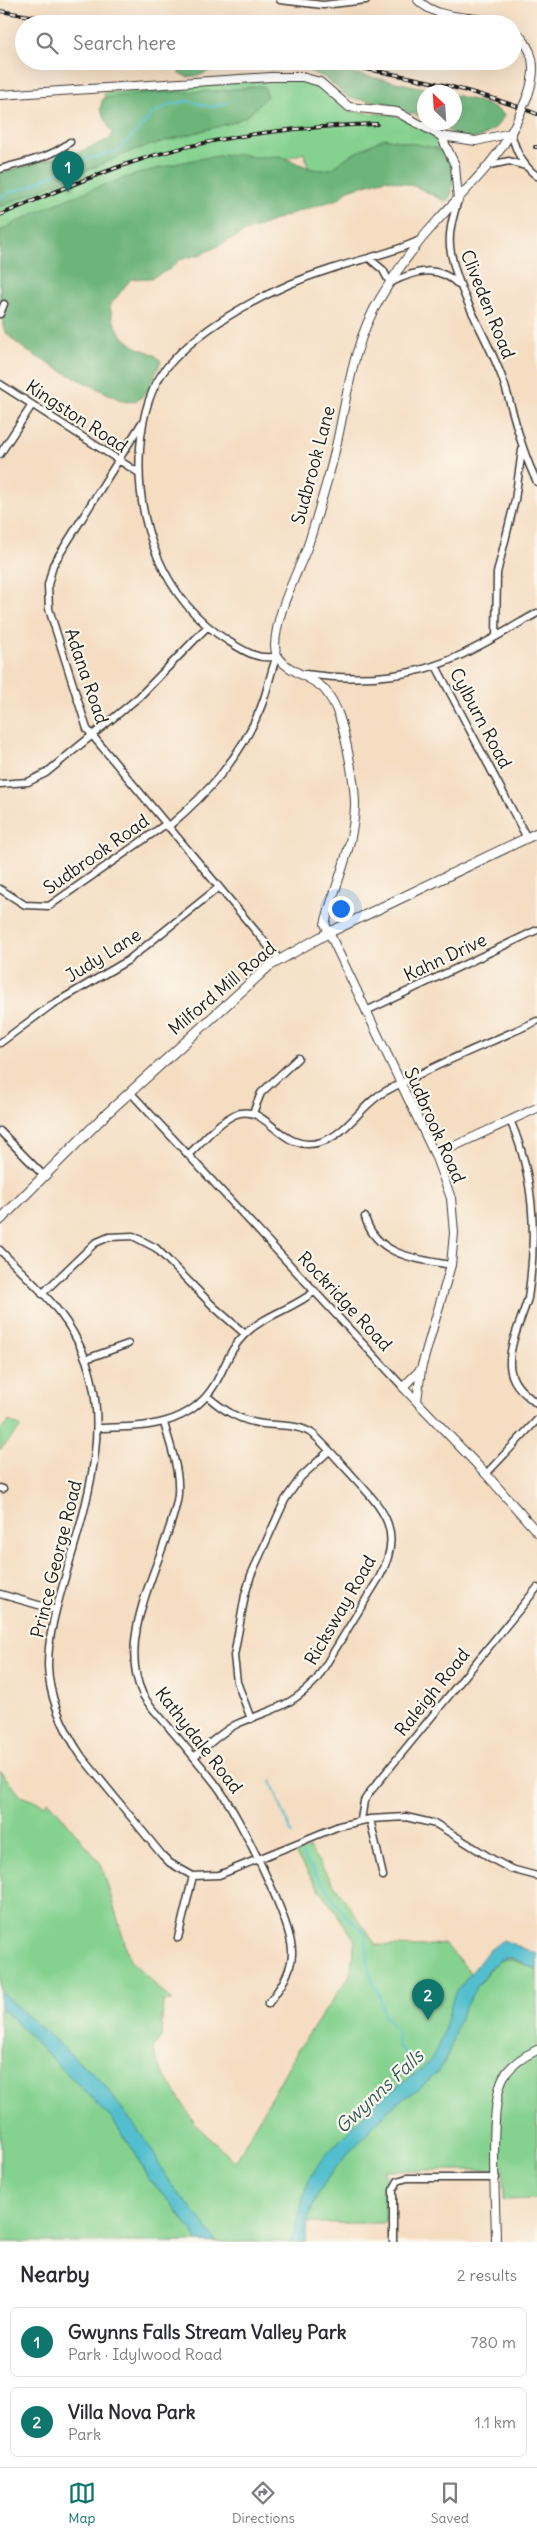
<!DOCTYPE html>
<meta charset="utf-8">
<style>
body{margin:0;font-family:Delius,sans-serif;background:#f2f2f3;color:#2b2b33}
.compass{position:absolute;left:417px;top:85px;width:45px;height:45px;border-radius:50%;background:#fff;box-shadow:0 5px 20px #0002;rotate:335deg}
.you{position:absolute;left:340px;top:908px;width:18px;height:18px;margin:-12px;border:4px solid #fff;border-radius:50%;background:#1a73e8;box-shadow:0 0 0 8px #1a73e833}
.badge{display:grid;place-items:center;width:32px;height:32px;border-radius:50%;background:#0f766e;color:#fff;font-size:16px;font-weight:700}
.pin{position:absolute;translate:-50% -41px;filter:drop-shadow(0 1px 2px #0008)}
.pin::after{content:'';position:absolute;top:26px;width:18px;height:15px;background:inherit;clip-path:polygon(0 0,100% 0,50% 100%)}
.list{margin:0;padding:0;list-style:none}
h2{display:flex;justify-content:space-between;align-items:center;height:65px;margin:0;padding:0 20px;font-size:21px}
h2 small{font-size:16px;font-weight:400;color:#7c7c81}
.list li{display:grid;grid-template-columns:32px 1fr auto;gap:15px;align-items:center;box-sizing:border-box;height:70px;margin:0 10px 10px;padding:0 10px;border:1px solid #e1e1e2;border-radius:8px}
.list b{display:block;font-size:19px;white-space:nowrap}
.list p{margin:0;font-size:16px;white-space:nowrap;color:#7c7c81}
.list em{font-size:16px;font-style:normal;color:#7c7c81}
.icon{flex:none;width:28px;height:28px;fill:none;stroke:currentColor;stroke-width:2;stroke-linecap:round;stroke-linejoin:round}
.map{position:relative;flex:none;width:537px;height:2242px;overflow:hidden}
.search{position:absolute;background:#fff;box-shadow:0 5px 20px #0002;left:15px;right:15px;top:15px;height:55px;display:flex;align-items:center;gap:12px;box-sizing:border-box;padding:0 18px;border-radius:28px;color:#7c7c81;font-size:19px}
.sheet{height:225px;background:#fff}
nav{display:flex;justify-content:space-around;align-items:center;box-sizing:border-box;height:70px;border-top:1px solid #e1e1e2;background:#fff;font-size:14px;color:#7c7c81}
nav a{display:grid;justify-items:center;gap:2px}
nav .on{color:#0f766e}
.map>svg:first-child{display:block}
</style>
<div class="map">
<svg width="537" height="2242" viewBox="0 0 537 2242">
<rect width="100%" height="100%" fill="#fbf7ec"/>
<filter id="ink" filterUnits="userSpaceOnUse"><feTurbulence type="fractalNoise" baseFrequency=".02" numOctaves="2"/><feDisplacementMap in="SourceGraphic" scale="10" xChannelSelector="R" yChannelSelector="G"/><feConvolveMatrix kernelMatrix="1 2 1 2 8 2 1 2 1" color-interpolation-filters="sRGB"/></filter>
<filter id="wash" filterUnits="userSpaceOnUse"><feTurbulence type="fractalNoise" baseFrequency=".0096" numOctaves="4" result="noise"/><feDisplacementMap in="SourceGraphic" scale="20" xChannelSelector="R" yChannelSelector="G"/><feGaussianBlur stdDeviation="1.12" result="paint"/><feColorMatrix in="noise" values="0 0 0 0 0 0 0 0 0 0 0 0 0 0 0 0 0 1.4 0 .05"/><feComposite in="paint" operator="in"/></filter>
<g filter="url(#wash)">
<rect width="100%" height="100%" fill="#f5ddc2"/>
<path fill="#85d290" stroke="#507756" d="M271,80H302L318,85L348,111L395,115L423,128L442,142L444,201L411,184L372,154L352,189L318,200L304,153L280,160L0,298V173L52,158L117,144L104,93Z
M9,1421L21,1427L0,1450V1431Z
M0,1771L21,1796L45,1805L48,1801L51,1803L101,1864L130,1960L172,2001H163L161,2038L153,2048L159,2066L196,2125L235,2162L297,2051L350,1975L355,1940L295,1854L309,1848L376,1945L417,1947L444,1943L480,1983C503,1952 503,1955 537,1970V2199L504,2200L503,2170H385V2223H296L295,2242H0Z"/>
<path fill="#6cb47a" stroke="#44684b" d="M178,61H279L308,64L444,92H424V118L384,103L349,98L324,77L303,69L271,70L249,62H238L221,65L201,75L187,77L179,73Z
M260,86L265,88L267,96L249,115L234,122L137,149L0,207V173L76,153L110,139L112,133L100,109L103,98L146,93L219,91Z
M455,95C472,100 490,103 504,115C497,132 474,145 456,136C449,132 444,126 436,123L454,122Z
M384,138L436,148L448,156C453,172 457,188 447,202L417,187L386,179L348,190L338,199L290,214L243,233L202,254L179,260L170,269L151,278L131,279L110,305C112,324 123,342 141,349C150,353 154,353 161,361C153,379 146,407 122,401C99,388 8,350 3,326C2,319 6,311 9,304L0,299V231C62,196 170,157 241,154L253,157L280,156L312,169L323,170L333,168L347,157Z"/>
<path fill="#53bfce" stroke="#386e75" d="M503,1940L537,1954V1970C528,1966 511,1954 502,1959C486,1967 463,2008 457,2025C452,2039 450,2054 441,2067C431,2083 412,2092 397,2103C383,2114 372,2128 360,2141C330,2172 308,2197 305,2242H292L307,2183L321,2160L376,2102L417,2073L430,2061L441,2041L454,1995L488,1951Z
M0,1991L102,2082L149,2145L169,2182L199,2217L216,2242H199L172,2204L147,2177L134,2151L111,2118L0,2006Z"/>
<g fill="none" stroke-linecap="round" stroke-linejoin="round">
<path stroke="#53bfce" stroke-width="2" d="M0,199L7,193L31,186L79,161L118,151L153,114L168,105L187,101L213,107L227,103
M271,1781L292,1834
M302,1854L344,1914L365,1933L369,1971L379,1994L384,2014L398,2033L397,2045L404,2051L418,2075"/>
</g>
</g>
<g filter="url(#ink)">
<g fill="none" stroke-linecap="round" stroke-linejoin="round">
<g stroke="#3d3935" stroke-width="9">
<path id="minor" d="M280,0L323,5L366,0
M511,133C516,151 522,165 537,176
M490,165L509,161L525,166
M0,169C24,162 51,158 70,142
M458,200C453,217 447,235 451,253C459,296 488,338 503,380C515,416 520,448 537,482
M370,259L383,270L390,283C416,270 438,264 460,286
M0,314L4,304
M0,384L139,473
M141,424L53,565L48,585L49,609L87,729L279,959
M0,454L32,405
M496,636L497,573L515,500L522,450
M277,656C259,661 244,651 228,641C163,600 135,523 140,448C142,419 148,390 167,367C204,323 276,286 331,269C361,259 391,254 420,240
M436,666L527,838
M305,674C364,682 420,678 473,649C495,638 516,625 537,613
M0,784L28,782L46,773L139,697L207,627
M168,827C208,793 241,757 261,707C268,690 270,673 277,656
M0,889L25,905L49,906L166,824
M366,1011L537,930
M0,1043L50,1006L127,961L219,887
M130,1092L403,1387
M253,1113L261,1093L298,1058
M510,1120C535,1176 537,1238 528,1298C522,1319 509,1343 510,1365C511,1384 524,1393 537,1404
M0,1131L44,1176
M188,1155C202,1142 217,1123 234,1115C267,1100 279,1155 321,1142C348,1134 362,1103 386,1091C434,1065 487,1044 537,1021
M365,1217C376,1256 417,1259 451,1265
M0,1250C27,1278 61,1306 78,1342C117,1418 86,1505 64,1581C56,1609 48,1636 48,1666C49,1699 63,1729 82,1757L162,1855L170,1863L193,1876L219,1875L339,1826L370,1819L406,1817L436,1824L494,1860L511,1869L537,1876
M42,1294L95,1243L109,1237L133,1236L156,1248L214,1307L245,1334
M86,1359L128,1344
M164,1423C171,1448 182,1476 177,1501C165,1560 114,1635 143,1695C149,1706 159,1715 167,1725C184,1745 201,1765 217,1786C237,1812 294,1924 292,1954C291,1974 279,1989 268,2004
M97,1428C141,1427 189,1428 215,1384C225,1367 230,1349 244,1335C264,1315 293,1309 315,1291
M486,1474L537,1420
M0,1488L3,1489
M0,1594L56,1610
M251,1719L237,1682L234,1656L245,1595L251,1575L285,1500L301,1477L329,1451
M194,1757C207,1746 221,1732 237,1724C271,1709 290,1708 317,1679L379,1578C406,1530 382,1508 350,1473C338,1460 326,1446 313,1434C298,1424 280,1426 263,1424C240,1421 223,1410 207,1396
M370,1819L383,1876
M361,1820L364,1801L370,1792L537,1588
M178,1938L193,1876
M393,2242V2190L398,2181L407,2178H496"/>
</g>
<g stroke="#3d3935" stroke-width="10">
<path id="tertiary" d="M418,0C439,22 477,15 504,24
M513,29C535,48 537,69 528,95
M0,95L271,77H302L320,82L349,107L397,112L441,136L476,141L511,133
M441,136L455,165L458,200
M435,1155L537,1108
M421,1369L403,1387L486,1474L537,1532
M417,1401L421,1369L451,1265L454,1233L451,1198L435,1155L325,924C335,885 354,846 355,805C355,786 351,766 347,747C343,727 338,705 324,689C311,675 275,669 275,646C276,613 295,578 307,548C315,525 321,501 328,478C346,419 347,351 381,297C397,270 416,244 437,221C466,189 497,162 516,123
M496,2242C496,2206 488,2104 504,2076C512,2064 524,2056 537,2050"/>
</g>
<g stroke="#3d3935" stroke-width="11">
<path id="secondary" d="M0,1220L104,1116L269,966L328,933L537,833"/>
</g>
<use href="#minor" stroke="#fff" stroke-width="6"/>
<use href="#tertiary" stroke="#fff" stroke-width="8"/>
<use href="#secondary" stroke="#fff" stroke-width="9"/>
<g stroke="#1c1c1c" stroke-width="4">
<path id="rail" d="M0,11L78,24
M318,61C393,73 466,86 537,114
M535,147H537
M0,215C42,197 84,179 127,164C208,136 292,127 377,124"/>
</g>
<use href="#rail" stroke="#fbf7ec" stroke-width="2" stroke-dasharray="5.5" stroke-linecap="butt"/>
<g stroke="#3d3935" stroke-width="10" stroke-linecap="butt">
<path id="tertiary-bridge" d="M516,123L528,95"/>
</g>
<use href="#tertiary-bridge" stroke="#fff" stroke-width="8"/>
</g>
</g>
<g text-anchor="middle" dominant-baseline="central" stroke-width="4.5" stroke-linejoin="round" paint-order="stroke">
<g font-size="18" fill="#1c1c1c" stroke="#fbf7ec">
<text transform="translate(488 304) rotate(68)">Cliveden Road</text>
<text transform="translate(77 416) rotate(33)">Kingston Road</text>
<text transform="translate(313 465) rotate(-75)">Sudbrook Lane</text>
<text transform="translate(87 676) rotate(71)">Adana Road</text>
<text transform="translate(481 718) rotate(62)">Cylburn Road</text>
<text transform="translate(96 854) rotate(-35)">Sudbrook Road</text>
<text transform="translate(103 955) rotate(-32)">Judy Lane</text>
<text transform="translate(445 957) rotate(-25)">Kahn Drive</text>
<text transform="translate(222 988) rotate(-40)">Milford Mill Road</text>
<text transform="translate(435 1125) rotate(66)">Sudbrook Road</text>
<text transform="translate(345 1301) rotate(47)">Rockridge Road</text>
<text transform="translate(56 1559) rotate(-76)">Prince George Road</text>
<text transform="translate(340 1610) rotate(-60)">Ricksway Road</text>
<text transform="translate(432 1692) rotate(-51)">Raleigh Road</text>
<text transform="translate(199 1740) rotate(52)">Kathydale Road</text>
</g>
<g font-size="19" font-style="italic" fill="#325d63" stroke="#fbf7ec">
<text transform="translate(379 2091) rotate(-43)">Gwynns Falls</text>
</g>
</g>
</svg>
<svg class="compass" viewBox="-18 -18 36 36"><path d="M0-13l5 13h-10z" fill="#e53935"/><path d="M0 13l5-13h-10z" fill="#7c7c81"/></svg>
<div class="you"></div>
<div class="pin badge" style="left:68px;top:192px">1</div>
<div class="pin badge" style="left:428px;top:2020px">2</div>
<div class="search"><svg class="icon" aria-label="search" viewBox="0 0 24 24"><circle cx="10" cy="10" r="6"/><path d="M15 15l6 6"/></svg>Search here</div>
</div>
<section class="sheet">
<h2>Nearby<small>2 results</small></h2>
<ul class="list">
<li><span class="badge">1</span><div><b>Gwynns Falls Stream Valley Park</b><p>Park · Idylwood Road</p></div><em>780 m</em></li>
<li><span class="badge">2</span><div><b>Villa Nova Park</b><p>Park</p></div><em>1.1 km</em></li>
</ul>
</section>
<nav>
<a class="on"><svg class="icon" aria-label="map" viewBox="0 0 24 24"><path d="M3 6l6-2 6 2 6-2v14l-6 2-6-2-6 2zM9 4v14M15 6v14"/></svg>Map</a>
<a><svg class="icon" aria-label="directions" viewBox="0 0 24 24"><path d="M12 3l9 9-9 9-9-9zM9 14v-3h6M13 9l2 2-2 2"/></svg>Directions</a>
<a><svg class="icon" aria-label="saved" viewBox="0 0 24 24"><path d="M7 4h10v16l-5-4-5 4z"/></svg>Saved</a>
</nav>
